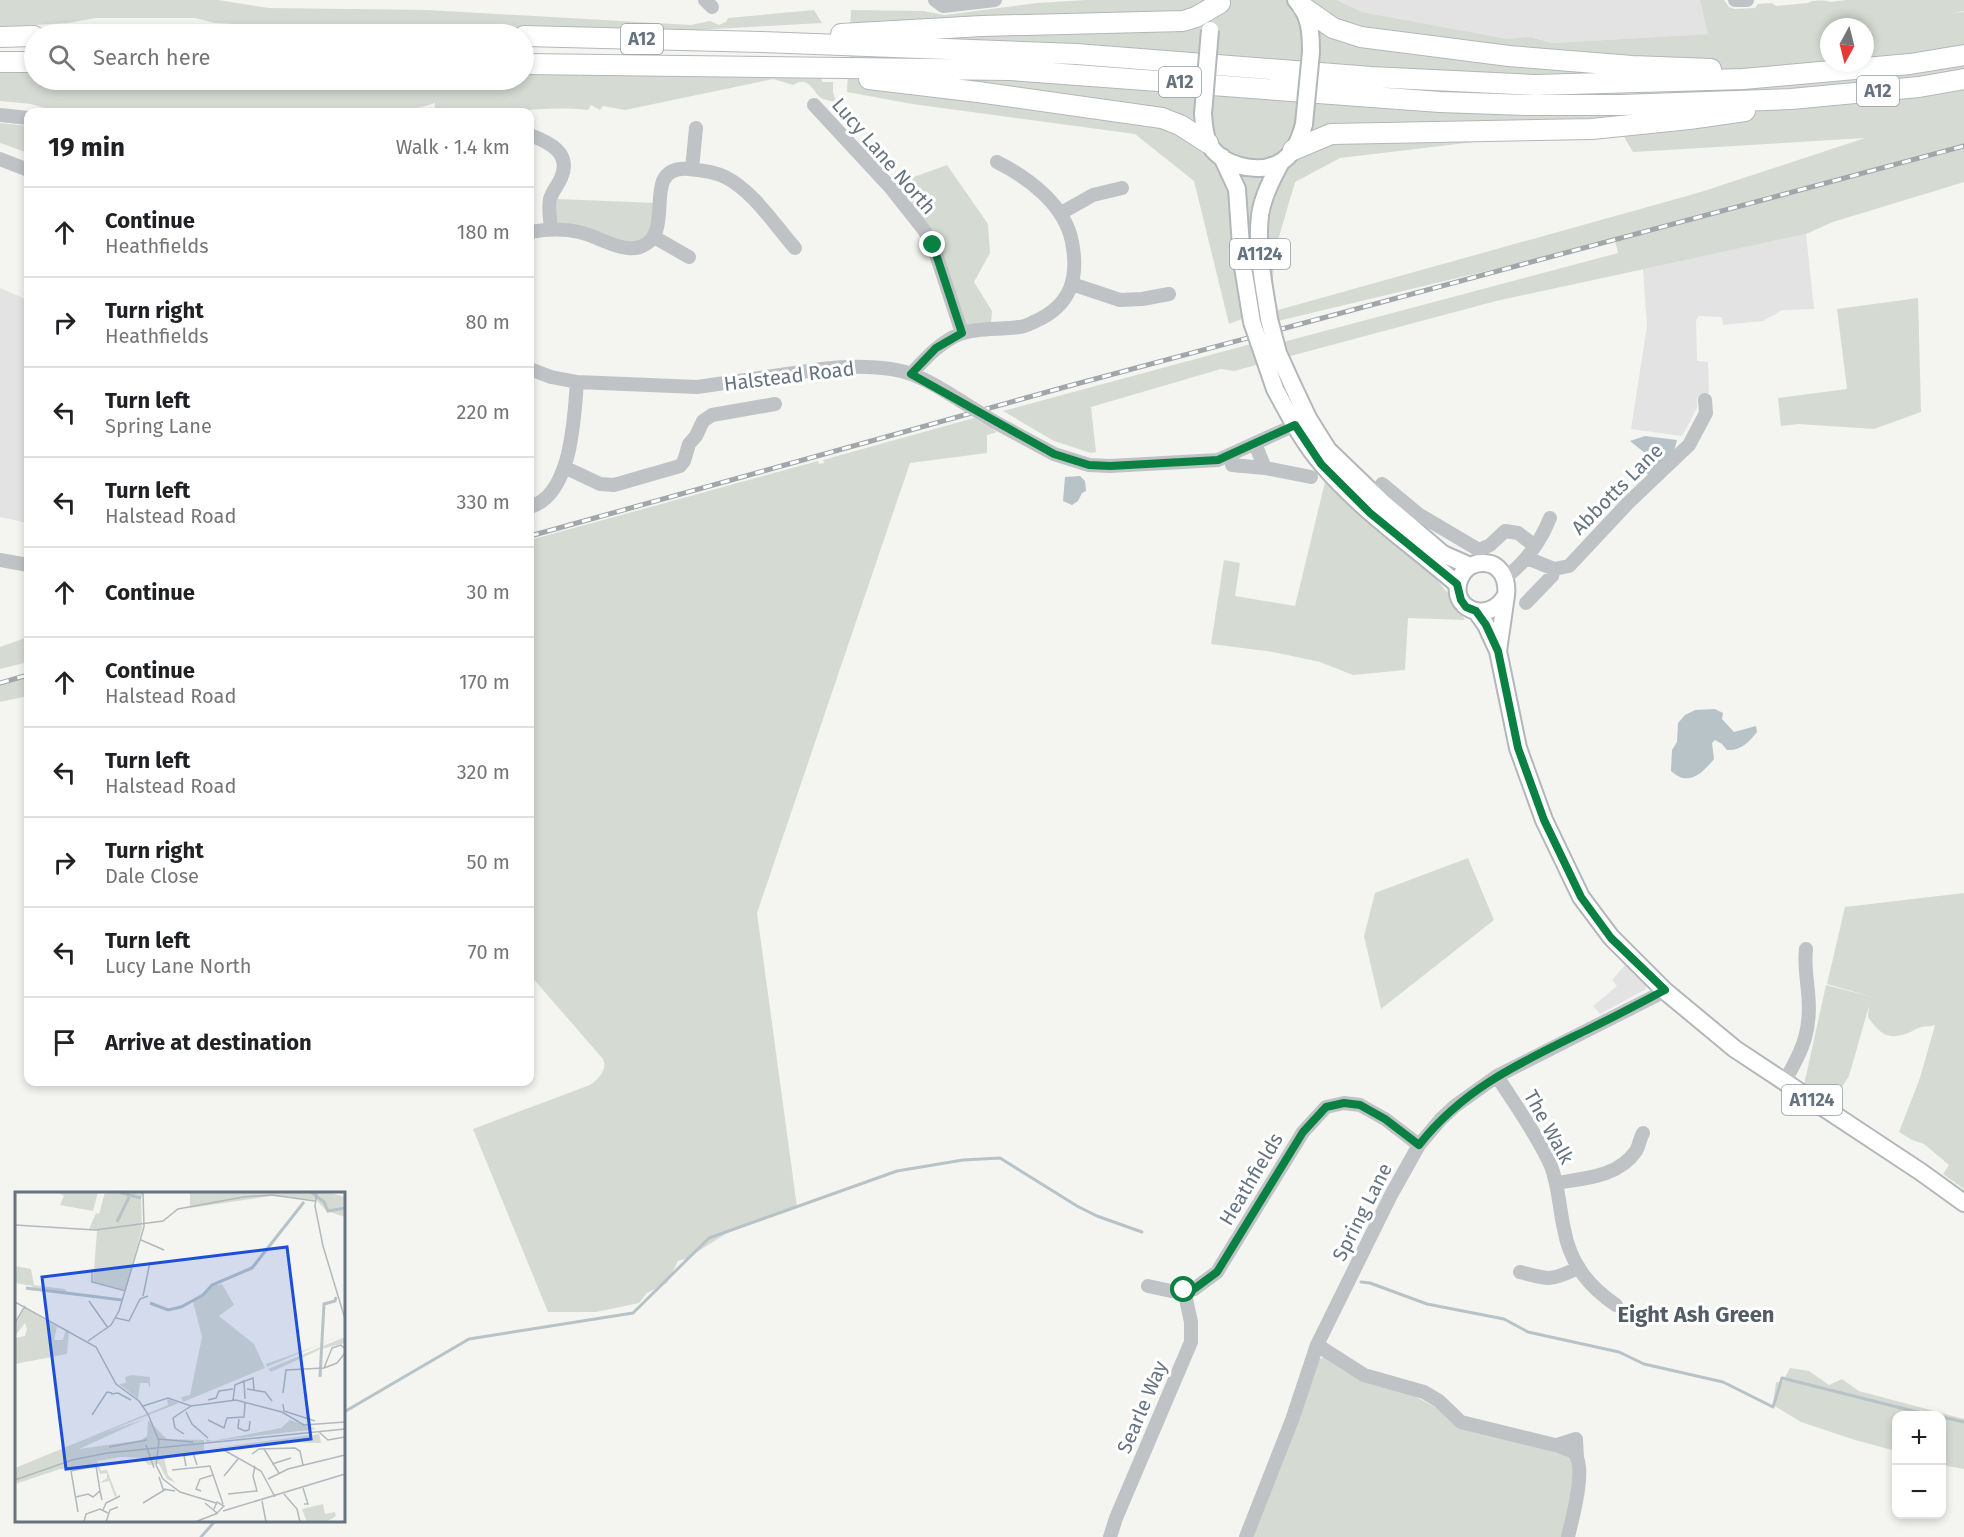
<!DOCTYPE html>
<meta charset="utf-8">
<style>
body{margin:0;font-family:"Fira Sans",sans-serif;background:#f2f2f2;color:#202124}
.controls{position:absolute;right:18px;bottom:18px;display:grid;overflow:hidden;border-radius:12px;box-shadow:0 3px 9px #0003}
.controls button{width:54px;height:54px;display:grid;place-items:center;padding:0;border:0;border-bottom:2px solid #e0e0e0;background:#fff;color:#202124;font:30px sans-serif}
.compass{position:absolute;left:1820px;top:18px;width:54px;height:54px;border-radius:50%;background:#fff;box-shadow:0 3px 9px #0003;rotate:187deg}
.stop{position:absolute;width:18px;height:18px;margin:-14px;border:4px solid #0b8043;border-radius:50%;background:#fff}
.stop.end{background:#0b8043;border-color:#fff;box-shadow:0 2px 6px #0008}
.list{margin:0;padding:0;list-style:none}
h2{display:flex;justify-content:space-between;align-items:center;height:78px;margin:0;padding:0 24px;font-size:26px}
h2 small{font-size:20px;font-weight:400;color:#757577}
.list li{display:grid;grid-template-columns:39px 1fr auto;gap:18px;align-items:center;box-sizing:border-box;height:90px;padding:0 24px;border-top:2px solid #e0e0e0}
.list b{display:block;font-size:22px;white-space:nowrap}
.list p{margin:0;font-size:20px;white-space:nowrap;color:#757577}
.list em{font-size:20px;font-style:normal;color:#757577}
.icon{flex:none;width:33px;height:33px;fill:none;stroke:currentColor;stroke-width:2;stroke-linecap:round;stroke-linejoin:round}
.map{position:relative;flex:none;width:1964px;height:1537px;overflow:hidden}
.search{position:absolute;background:#fff;box-shadow:0 3px 9px #0003;left:24px;top:24px;width:510px;height:66px;display:flex;align-items:center;gap:15px;box-sizing:border-box;padding:0 21px;border-radius:33px;color:#757577;font-size:22px}
.panel{position:absolute;background:#fff;box-shadow:0 3px 9px #0003;left:24px;top:108px;width:510px;height:978px;border-radius:12px}
.map>svg:first-child{display:block}
</style>
<div class="map">
<svg width="1964" height="1537" viewBox="0 0 1964 1537">
<rect width="100%" height="100%" fill="#f4f4f1"/>
<path fill="#e2e3e2" d="M1337,0H1700L1709,34L1553,43L1535,38L1508,39L1362,12Z
M1806,234L1814,309L1782,310L1763,321L1723,325L1722,317L1699,316L1696,320L1697,361L1708,362L1709,393L1697,398V408L1682,436L1631,429L1647,326L1643,269Z
M0,288L28,300V523L0,517Z
M1626,964L1645,981L1646,989L1600,1014L1593,1006L1617,986L1612,980Z"/>
<path fill="#d5dbd2" fill-rule="evenodd" d="M0,0H218L269,8L428,10L691,25L710,21L719,25L726,22L728,18L814,10L822,23L659,32L364,30L234,25V24L215,23L195,18H96L68,23L0,27Z
M1087,0H1337L1362,12L1508,39L1530,37L1553,43L1708,34L1700,0H1724L1729,7L1734,9L1755,8L1758,4L1772,3L1776,6L1808,3C1813,0 1824,0 1830,2L1846,0H1964V11L1953,13L1964,12V182L1833,222L1806,234L1496,301L1234,371L1221,369L1091,407L1096,452L1091,453L1054,441L1003,411L1251,344L1253,350L1618,253L1615,240L1278,321V310L1701,192L1865,138L1633,152L1623,135L1483,141L1340,158L1295,182L1276,247L1270,308L1229,324L1194,181L1135,134L912,104L847,92L851,10L923,11L945,15L1037,3ZM1829,27H1865V63H1829Z
M524,71L579,74L581,77V74L821,77L822,82H833V92L836,102C832,101 825,100 821,98C812,91 809,75 793,85L773,79L625,110L603,106L600,110L591,105L588,110C561,107 536,109 509,112C485,115 458,112 434,112L435,103C398,116 359,110 321,109V112L312,111L303,112H59L31,104L0,101V73H34V80H524Z
M0,123L28,126V153L0,143Z
M947,165L988,224L990,253L974,282L992,311L991,324L967,329L938,247L894,184Z
M557,199L656,203L650,232L645,238L632,244L557,223C552,216 556,207 557,199Z
M1918,298L1921,412L1874,429L1798,424L1781,426L1778,398L1847,389L1837,309Z
M974,418L997,432L987,435V453L910,463L757,913L797,1207L735,1228L686,1259L678,1261L667,1283L647,1293L639,1303L596,1312H548L473,1129L590,1085C598,1079 608,1070 603,1059L530,975V540L818,461L819,464L824,463L823,460Z
M1325,482L1431,573L1452,598L1455,606L1465,620L1408,618L1405,670L1353,675L1320,662L1273,652L1211,644L1224,560L1240,563L1235,596L1295,606Z
M28,637V662L0,669V647Z
M28,674V696L0,702V681Z
M1468,858L1494,920L1381,1009L1364,936L1375,893Z
M1964,893V1189L1943,1174L1949,1165L1924,1144L1912,1140L1899,1132L1920,1078L1935,1025C1929,1027 1926,1026 1921,1027C1916,1028 1912,1032 1908,1033C1886,1041 1880,1033 1868,1017L1869,1006L1849,1076L1832,1103L1804,1085L1826,985L1872,997L1827,984L1845,907Z
M1326,1357L1402,1389L1442,1411L1565,1454L1577,1463L1567,1537H1253L1318,1359Z
M1790,1368L1809,1371L1829,1385L1842,1379L1859,1391L1964,1419V1469L1942,1465V1416H1896V1451L1855,1440L1801,1422L1773,1405L1776,1382L1782,1383Z"/>
<path fill="#b7c3c7" d="M1645,436L1677,440L1674,451L1650,476L1645,472L1646,469L1643,466L1645,453L1630,441Z
M1080,476L1085,481L1086,491L1082,493L1078,501L1072,505L1063,501L1065,477Z
M1715,709L1723,713L1722,719L1734,732L1756,726L1757,732C1749,742 1741,751 1727,750L1722,744L1715,740L1712,743L1714,759C1702,774 1688,787 1671,771L1672,750L1677,742L1678,723L1685,715L1695,710Z"/>
<g fill="none" stroke-linecap="round" stroke-linejoin="round">
<path stroke="#b7c3c7" stroke-width="3" d="M1361,1282L1370,1283L1427,1304L1504,1319L1528,1332L1619,1352L1644,1364L1723,1382L1773,1407L1782,1378L1933,1416
M344,1412L469,1339L633,1313L709,1238L897,1171L963,1160L1000,1158L1077,1206L1097,1216L1142,1232
M1942,1417L1964,1422
M201,1537L216,1520"/>
<g stroke="#b3b7ba" stroke-width="20">
<path id="major" d="M1296,0C1310,15 1311,32 1311,52
M1203,114C1204,124 1204,133 1208,142C1219,165 1257,175 1279,163C1294,155 1300,139 1304,124
M1222,157L1237,189L1242,261L1252,322
M1269,319C1264,285 1256,250 1260,215C1263,196 1272,179 1281,162
M1292,384L1308,418L1328,450L1382,502L1443,554L1470,566
M1275,389C1289,415 1303,442 1322,464C1361,510 1412,545 1457,584
M1476,611L1486,625L1498,651L1518,748L1544,820L1581,897L1611,937L1665,991L1735,1049L1921,1172L1964,1203
M1498,651L1506,595C1508,579 1500,562 1482,563C1472,563 1464,569 1460,578C1447,609 1489,626 1506,595"/>
</g>
<g stroke="#b4b7ba" stroke-width="22">
<path id="highway" d="M1303,7L1333,28L1361,37L1509,56L1632,66L1711,69
M841,34L982,26L1183,21L1196,17L1220,3
M524,36L761,42L1076,54L1371,77L1535,85L1743,79L1910,64L1964,55
M0,37L34,36
M0,62H34
M524,64L1010,70L1440,102L1526,105H1621L1791,99L1919,87L1964,79
M869,79L978,92L1162,118L1180,125L1208,143
M1293,150L1331,134L1592,129L1689,119L1745,111"/>
</g>
<path stroke="#bfc3c6" stroke-width="14" d="M705,0L712,7
M935,0L943,6L995,0
M1735,0H1747
M814,105L890,187L924,230L933,245L962,333
M0,115L28,118
M530,135C549,142 572,153 561,178C558,185 552,192 550,199C548,209 550,219 551,228
M0,159L28,170
M692,169L696,128
M1061,213L1093,195L1122,188
M530,232C547,229 562,228 579,232C598,236 621,253 640,247C667,238 655,202 663,181C668,170 678,168 689,169C700,170 715,172 725,177C752,190 775,225 795,248
M654,237L689,257
M1072,284L1120,300L1142,299L1169,294
M530,369L551,377L577,382L697,387L822,369C848,366 887,365 911,374C929,380 946,392 961,401
M911,374C926,358 940,342 960,334C978,327 1001,330 1019,327C1025,327 1031,323 1036,321C1071,305 1079,278 1072,242C1065,205 1029,178 997,162
M993,421L1054,454L1089,465L1110,466L1218,460L1295,425
M1255,444L1265,468L1311,477
M1232,465L1265,468
M564,467L600,484L614,485L680,466L684,461L689,444L696,436L703,421L712,415L775,404
M1382,484L1418,514L1479,550L1490,545L1505,531L1518,533L1535,546
M530,507C572,495 574,418 577,382
M1527,558L1554,569L1569,566L1628,503L1689,445L1706,413L1705,400
M0,560L28,565
M1505,578C1526,562 1540,543 1550,518
M1526,603L1552,576L1554,569
M1497,1076C1515,1105 1537,1134 1551,1166C1559,1187 1559,1207 1564,1229C1570,1263 1588,1286 1616,1305
M1784,1082C1803,1050 1812,1030 1808,992C1807,978 1804,964 1806,949
M1557,1183C1585,1178 1618,1177 1636,1151C1639,1146 1640,1138 1643,1133
M1520,1272C1549,1280 1551,1281 1578,1268
M1148,1286L1171,1291L1194,1289L1217,1272L1303,1132L1326,1107L1344,1103L1360,1105L1385,1119L1419,1145
M1317,1345L1364,1375L1424,1392L1439,1401L1461,1422L1559,1446C1563,1448 1569,1449 1573,1452C1588,1464 1572,1519 1568,1537
M1557,1445L1576,1439L1577,1458
M1110,1537L1116,1518L1191,1342V1322L1184,1290
M1246,1537L1292,1420L1317,1345L1391,1195L1419,1145L1441,1119L1455,1106L1497,1076L1665,991"/>
<use href="#major" stroke="#fff" stroke-width="16"/>
<use href="#highway" stroke="#fff" stroke-width="20"/>
<g stroke="#a1a6ab" stroke-width="5">
<path id="rail" d="M530,536L1065,387L1964,146
M0,683L28,675"/>
</g>
<use href="#rail" stroke="#fff" stroke-width="3" stroke-dasharray="9" stroke-linecap="butt"/>
<g stroke="#b3b7ba" stroke-width="20" stroke-linecap="butt">
<path id="major-bridge" d="M1203,114L1210,30
M1304,124L1311,52
M1269,319L1278,353L1292,384
M1252,322L1275,389"/>
</g>
<path stroke="#bfc3c6" stroke-width="14" d="M961,401L993,421"/>
<use href="#major-bridge" stroke="#fff" stroke-width="16"/>
</g>
<g fill="none" stroke-linecap="round" stroke-linejoin="round">
<path stroke="#0b8043" stroke-width="8" d="M933,245L962,333L936,348L911,374L1054,454L1089,465L1110,466L1218,460L1295,425L1321,464L1370,513L1457,584L1461,600L1466,607L1476,611L1486,625L1498,651L1518,748L1544,820L1581,897L1611,938L1665,990C1640,1003 1616,1016 1591,1028C1526,1060 1465,1086 1419,1145L1385,1119L1360,1105L1344,1103L1326,1107L1303,1132L1217,1272L1194,1289L1184,1290"/>
</g>
<g text-anchor="middle" dominant-baseline="central" stroke-width="6" stroke-linejoin="round" paint-order="stroke">
<g fill="#fff" stroke="#939ea6" stroke-width="1.5">
<rect x="621" y="24" width="42" height="30" rx="4.5"/>
<rect x="1159" y="67" width="42" height="30" rx="4.5"/>
<rect x="1857" y="76" width="42" height="30" rx="4.5"/>
<rect x="1230" y="239" width="60" height="30" rx="4.5"/>
<rect x="1782" y="1085" width="60" height="30" rx="4.5"/>
</g>
<g font-size="18" font-weight="bold" fill="#657480">
<text x="642" y="39">A12</text>
<text x="1180" y="82">A12</text>
<text x="1878" y="91">A12</text>
<text x="1260" y="254">A1124</text>
<text x="1812" y="1100">A1124</text>
</g>
<g font-size="20" fill="#657480" stroke="#fff">
<text transform="translate(884 156) rotate(49)">Lucy Lane North</text>
<text transform="translate(789 376) rotate(-7)">Halstead Road</text>
<text transform="translate(1617 489) rotate(-45)">Abbotts Lane</text>
<text transform="translate(1549 1127) rotate(61)">The Walk</text>
<text transform="translate(1251 1179) rotate(-59)">Heathfields</text>
<text transform="translate(1362 1212) rotate(-63)">Spring Lane</text>
<text transform="translate(1142 1407) rotate(-67)">Searle Way</text>
</g>
<g font-size="22" font-weight="bold" fill="#525d66" stroke="#fff">
<text x="1696" y="1314">Eight Ash Green</text>
</g>
</g>
<g transform="translate(15 1192)">
<rect width="330" height="330" fill="#f4f4f1"/>
<path d="M43,0H83L78,19L45,13L49,4ZM90,0H130L126,6L127,36L111,98L78,90L82,39L74,37L81,21L84,22ZM175,0H313L330,5V25L312,19L301,8L256,4L175,16ZM0,74L16,77L19,93L50,97L53,102L12,98L18,94L0,91ZM207,92L219,113L204,124L239,152L250,176L168,210L166,205L175,203L187,145L178,109L196,94ZM10,116L42,135L39,148H48L51,137L54,139L52,162L0,172V146L10,144L12,137L10,131L0,144V133ZM330,142L252,175L251,172L307,152ZM330,145V151L306,157L256,180L253,177ZM117,183L135,185V196L133,191H125L123,207L104,192L111,191L110,185ZM152,207L164,211L91,240L132,226L64,257L126,248L132,244L133,228L152,247L189,248V259L149,266L153,283L161,291L152,287L144,272L134,273L126,266L107,265L82,269L86,279L92,278L102,304L100,305L94,289L85,291L92,286V281L85,282L83,276L45,277L0,292V276L153,213ZM275,228L302,237L208,248L192,250L190,247L198,249L266,236ZM304,242L306,251L262,250L193,257ZM308,312L310,322L320,320L321,324L311,330H292L287,317Z" fill="#d5dbd2"/>
<path fill="none" stroke="#b7c3c7" stroke-width="3" d="M104,0L126,6M296,0L309,10L313,19L330,16M102,30L114,5M11,96L107,108M135,111L153,118L166,115L188,103L197,93L237,76L289,10M305,185L309,112L320,109L321,105"/>
<path fill="none" stroke="#b2b9bd" stroke-width="1.5" d="M302,0L300,14L308,54L330,127M0,33L80,38L148,29L163,17L228,5L257,3L300,9M126,48L149,58M77,77V90L111,99M128,104L135,70M74,109L93,136M0,110L81,155L101,192L124,209L133,222L144,249L141,273L148,287L165,300L201,311M101,126L114,129L125,107L133,104M0,131L10,114M73,149L96,133L104,119L129,35L128,0M309,176L317,156L326,153L330,157M230,189L238,186L239,199M232,197L250,200L257,209M268,201L271,178L309,176L322,171L330,161M96,202L103,201L116,208M193,208L201,206L204,199L218,197M218,208L220,193L229,189L230,207M268,212L269,219L300,229M128,214L153,206L176,214L221,208L267,220L289,233L330,230M171,220L177,232L193,246M77,223L92,200L97,201M224,227L223,236L230,239L234,238L235,229M193,228L209,236L212,226L229,225L230,211M304,240L313,248L330,245M169,242L160,236L158,226L176,214M143,247L178,250M131,253L139,276M94,255L132,248M207,257L246,279L260,305M249,257L264,281M237,262L244,257L280,256L285,259L288,273M257,272L276,266M171,274L169,264L178,261L182,273M157,278L195,274L208,312M209,284L223,267M144,285L148,297L160,299M253,287L273,277L330,263M0,288L57,268L92,261L330,237M288,296L293,312H289M186,299L181,297L185,287L198,283M213,302L242,299L238,284L240,274M269,302L282,317L285,330M61,305L73,302L78,305L85,299L87,308M247,309L251,330M128,311L151,297M190,311L202,321L209,314L202,310L199,317M88,318L91,311L105,304M208,319L330,282M63,320L56,279L81,274L85,299M69,330L71,322L85,317L93,321M91,330L95,318L103,315M180,330L203,321"/>
<path fill="#1d4ed8" fill-opacity="0.15" stroke="#1d4ed8" stroke-width="3" d="M272,55L296,247L51,277L27,85Z"/>
<rect width="330" height="330" fill="none" stroke="#657480" stroke-width="3"/>
</g>
</svg>
<div class="controls">
<button>+</button>
<button>−</button>
</div>
<svg class="compass" viewBox="-18 -18 36 36"><path d="M0-13l5 13h-10z" fill="#e53935"/><path d="M0 13l5-13h-10z" fill="#757577"/></svg>
<div class="stop" style="left:1184px;top:1290px"></div>
<div class="stop end" style="left:933px;top:245px"></div>
<div class="search"><svg class="icon" aria-label="search" viewBox="0 0 24 24"><circle cx="10" cy="10" r="6"/><path d="M15 15l6 6"/></svg>Search here</div>
<section class="panel">
<h2>19 min<small>Walk · 1.4 km</small></h2>
<ul class="list">
<li><svg class="icon" aria-label="ahead" viewBox="0 0 24 24"><path d="M12 20V5M6 11l6-6 6 6"/></svg><div><b>Continue</b><p>Heathfields</p></div><em>180 m</em></li>
<li><svg class="icon" aria-label="right" viewBox="0 0 24 24"><path d="M7 20v-9h11M14 6l5 5-5 5"/></svg><div><b>Turn right</b><p>Heathfields</p></div><em>80 m</em></li>
<li><svg class="icon" aria-label="left" viewBox="0 0 24 24"><path d="M17 20v-9H6M10 6l-5 5 5 5"/></svg><div><b>Turn left</b><p>Spring Lane</p></div><em>220 m</em></li>
<li><svg class="icon" aria-label="left" viewBox="0 0 24 24"><path d="M17 20v-9H6M10 6l-5 5 5 5"/></svg><div><b>Turn left</b><p>Halstead Road</p></div><em>330 m</em></li>
<li><svg class="icon" aria-label="ahead" viewBox="0 0 24 24"><path d="M12 20V5M6 11l6-6 6 6"/></svg><div><b>Continue</b></div><em>30 m</em></li>
<li><svg class="icon" aria-label="ahead" viewBox="0 0 24 24"><path d="M12 20V5M6 11l6-6 6 6"/></svg><div><b>Continue</b><p>Halstead Road</p></div><em>170 m</em></li>
<li><svg class="icon" aria-label="left" viewBox="0 0 24 24"><path d="M17 20v-9H6M10 6l-5 5 5 5"/></svg><div><b>Turn left</b><p>Halstead Road</p></div><em>320 m</em></li>
<li><svg class="icon" aria-label="right" viewBox="0 0 24 24"><path d="M7 20v-9h11M14 6l5 5-5 5"/></svg><div><b>Turn right</b><p>Dale Close</p></div><em>50 m</em></li>
<li><svg class="icon" aria-label="left" viewBox="0 0 24 24"><path d="M17 20v-9H6M10 6l-5 5 5 5"/></svg><div><b>Turn left</b><p>Lucy Lane North</p></div><em>70 m</em></li>
<li><svg class="icon" aria-label="arrive" viewBox="0 0 24 24"><path d="M6 21V4h12l-3 4 3 4H6"/></svg><div><b>Arrive at destination</b></div></li>
</ul>
</section>
</div>
